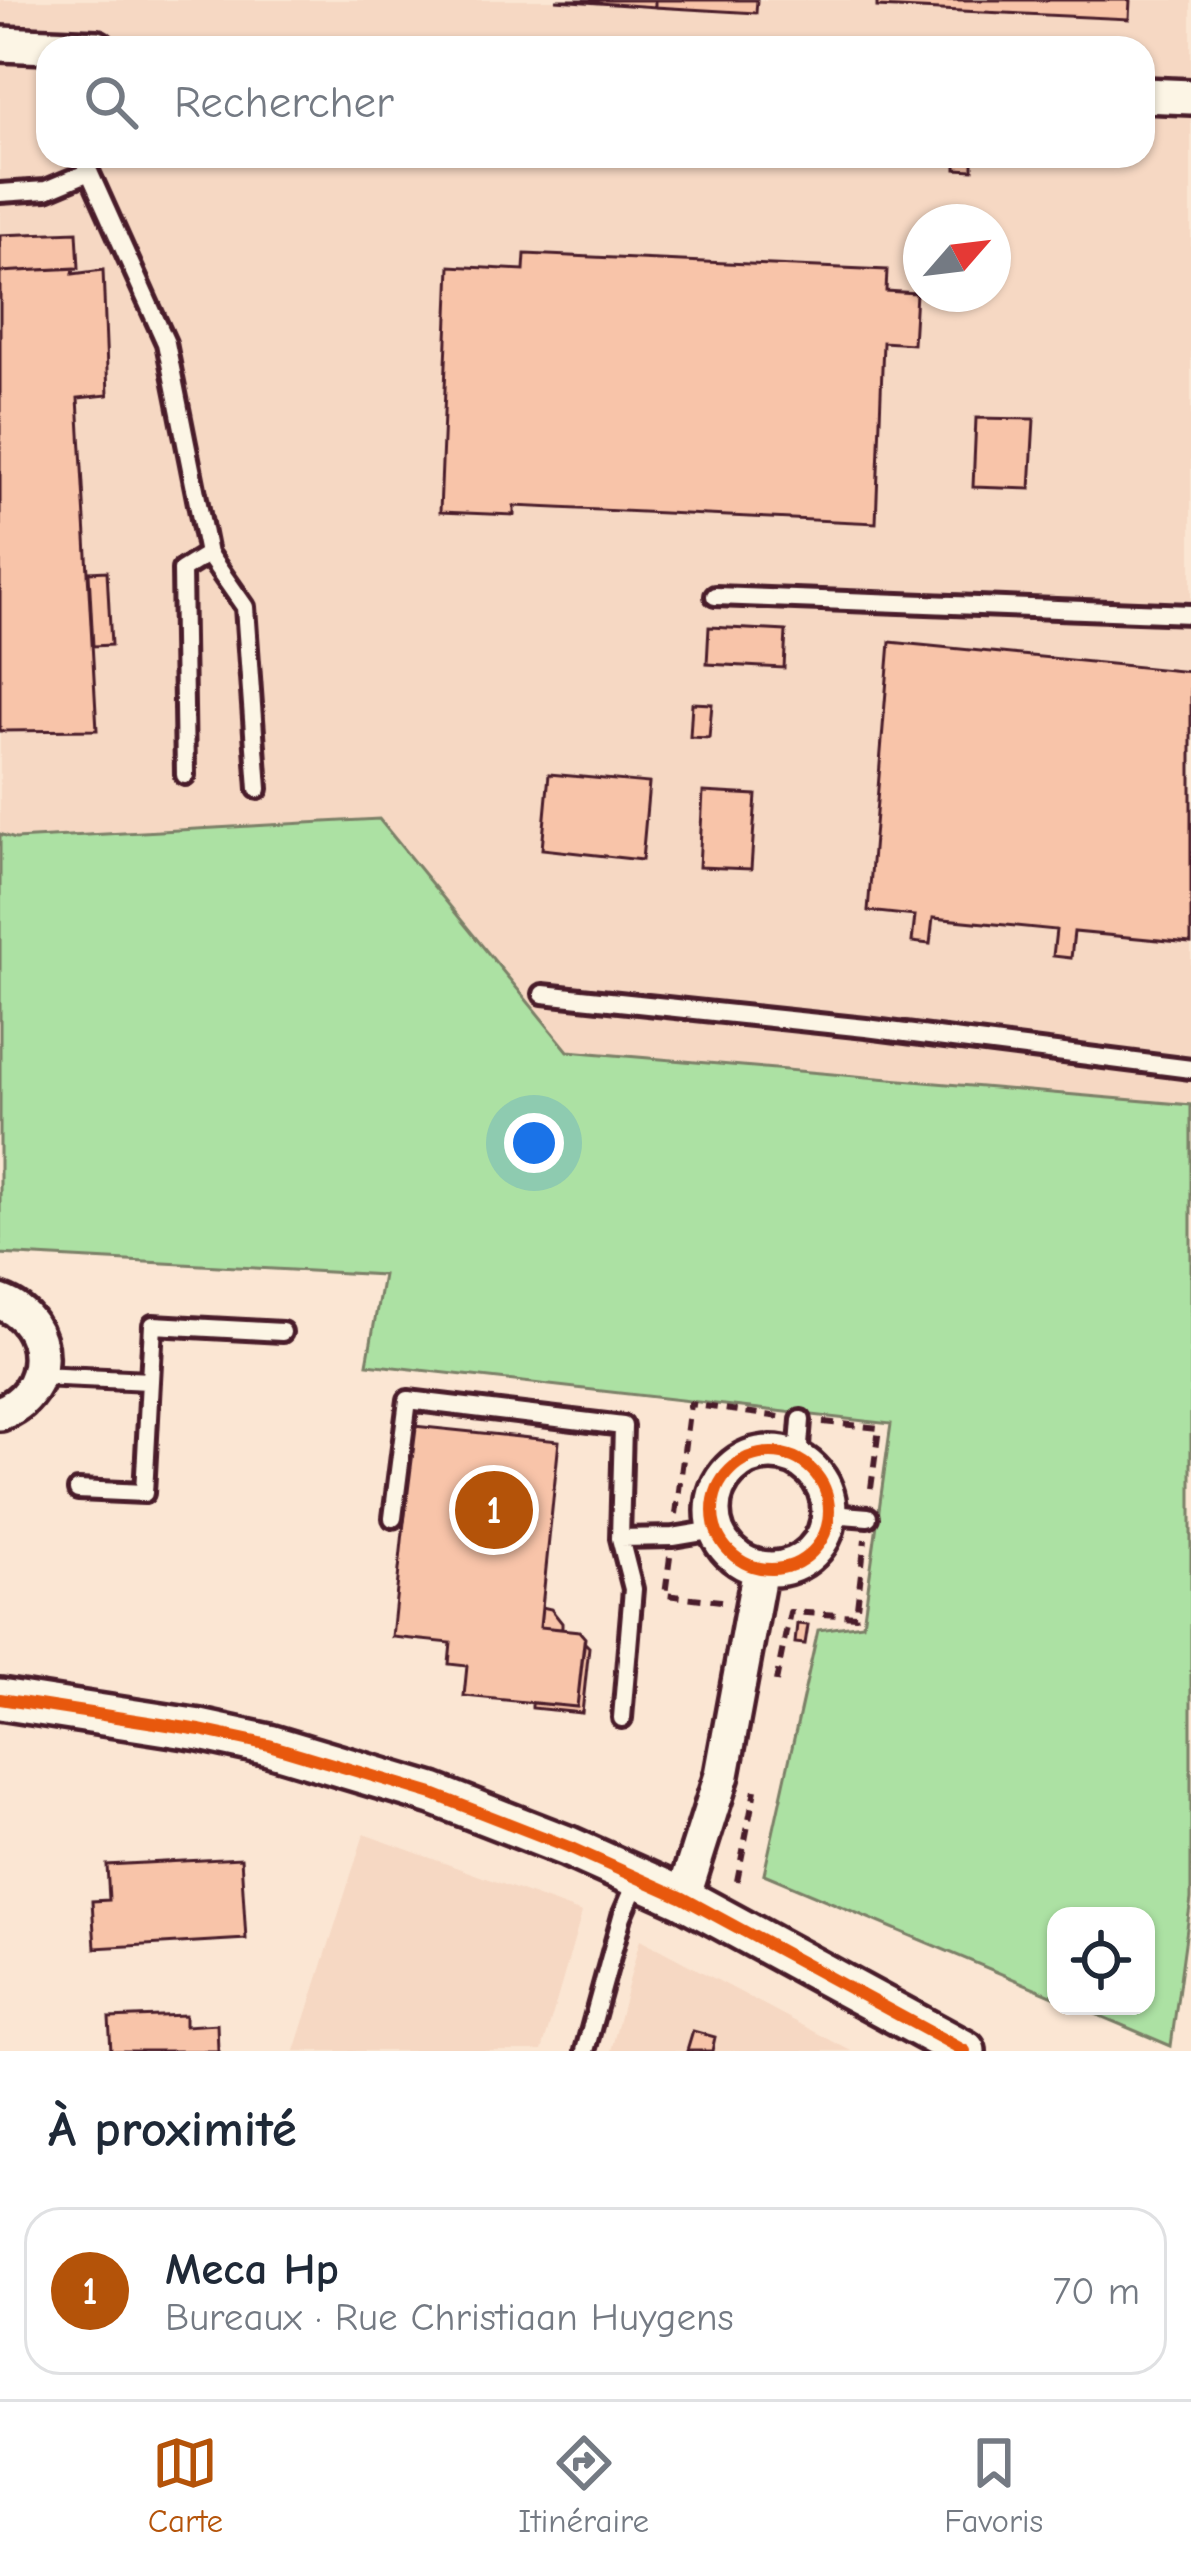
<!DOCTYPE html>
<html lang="fr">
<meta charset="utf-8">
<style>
body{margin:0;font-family:"Comic Neue",sans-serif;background:#f2f2f3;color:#1f2937}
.controls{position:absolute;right:36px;bottom:36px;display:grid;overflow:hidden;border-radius:24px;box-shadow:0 3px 9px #0004}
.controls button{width:108px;height:108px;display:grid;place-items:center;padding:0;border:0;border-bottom:3px solid #e0e1e3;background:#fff;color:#1f2937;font:60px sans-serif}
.compass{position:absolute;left:903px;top:204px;width:108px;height:108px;border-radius:50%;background:#fff;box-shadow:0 3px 9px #0004;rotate:62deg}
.you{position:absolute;left:534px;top:1143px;width:42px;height:42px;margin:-30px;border:9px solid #fff;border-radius:50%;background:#1a73e8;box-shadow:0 0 0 18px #1a73e833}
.badge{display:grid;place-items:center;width:78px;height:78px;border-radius:50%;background:#b45309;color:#fff;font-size:39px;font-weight:700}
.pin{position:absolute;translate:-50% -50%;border:6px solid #fff;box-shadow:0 3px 12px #0006}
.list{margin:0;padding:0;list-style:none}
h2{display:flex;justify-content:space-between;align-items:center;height:156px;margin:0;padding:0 48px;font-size:51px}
h2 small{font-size:39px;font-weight:400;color:#747a83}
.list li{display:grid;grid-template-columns:78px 1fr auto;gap:36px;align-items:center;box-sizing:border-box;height:168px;margin:0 24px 24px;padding:0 24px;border:3px solid #e0e1e3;border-radius:36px}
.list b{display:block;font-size:45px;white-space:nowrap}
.list p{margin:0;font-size:39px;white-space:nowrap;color:#747a83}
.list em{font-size:39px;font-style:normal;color:#747a83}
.icon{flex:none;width:66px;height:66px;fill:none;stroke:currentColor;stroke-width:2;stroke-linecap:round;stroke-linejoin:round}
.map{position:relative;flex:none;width:1191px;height:2051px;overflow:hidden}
.search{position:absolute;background:#fff;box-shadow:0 3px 9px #0004;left:36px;right:36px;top:36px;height:132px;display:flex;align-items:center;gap:30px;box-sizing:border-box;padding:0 42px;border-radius:36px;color:#747a83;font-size:45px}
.sheet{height:348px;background:#fff}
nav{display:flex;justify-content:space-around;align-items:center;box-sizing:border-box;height:168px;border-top:3px solid #e0e1e3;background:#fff;font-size:33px;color:#747a83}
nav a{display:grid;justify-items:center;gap:6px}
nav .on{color:#b45309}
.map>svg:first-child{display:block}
</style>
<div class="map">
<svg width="1191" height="2051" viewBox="0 0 1191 2051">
<rect width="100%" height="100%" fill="#fbe6d3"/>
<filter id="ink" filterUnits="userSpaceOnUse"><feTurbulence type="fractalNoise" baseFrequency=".00833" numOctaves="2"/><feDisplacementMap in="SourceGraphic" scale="24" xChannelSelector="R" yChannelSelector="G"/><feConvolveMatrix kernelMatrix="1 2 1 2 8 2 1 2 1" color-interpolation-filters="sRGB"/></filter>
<g filter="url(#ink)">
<path fill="#f6d8c3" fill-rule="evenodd" d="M0,0H1191V1105L567,1051L378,819L15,839L0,834ZM48,48H1143V156H48ZM921,222H993V294H921Z
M364,1834L582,1913L542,2051H295Z
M640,1939L851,2051H611Z"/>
<path fill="#ace1a3" stroke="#7b8067" stroke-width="3" d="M379,819L568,1051L1191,1105V1899L1171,2046L1077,2006H1146V1916H1056V1997L764,1874L818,1630L863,1624L891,1424L367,1364L383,1275L0,1254V834L15,839Z"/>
<path fill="#f8c4a9" stroke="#4a1f2b" stroke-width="3" d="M556,0H655V7Z
M655,0H757L756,13L655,7Z
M877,0H1130L1129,19L877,7Z
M956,156H973V170L956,169Z
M77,232L79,268L0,272V235Z
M525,254L887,270L886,291L916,293L913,344L883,342L876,523L514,506V515L440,512L450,266L524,270Z
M74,268L73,274L103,270L108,395L78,398L97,730L0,731V272Z
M976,418L1034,419L1030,489L973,487Z
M107,571L111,645L93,646L89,572Z
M709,627L786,631L784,668L707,664Z
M890,642L1191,672V943L1074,932L1071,958L1053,956L1056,930L933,918L930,944L912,942L915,916L868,911Z
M692,703L712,704L709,738L690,737Z
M549,774L649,783L642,860L542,849Z
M703,792L756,795L751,869L699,867Z
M414,1426L559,1441L540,1627L579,1631L585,1638L577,1707L464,1696L467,1666L449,1664L451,1643L392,1637Z
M542,1607L551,1609L562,1623V1629L540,1627Z
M797,1624L808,1625L805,1644L795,1643Z
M584,1642L589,1647L582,1713L532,1708V1703L577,1707Z
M241,1858L246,1939L95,1948L92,1901L109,1900L107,1865Z
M185,2015V2026L217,2024L218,2051H111L109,2018Z
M693,2031L715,2037L712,2051H687Z"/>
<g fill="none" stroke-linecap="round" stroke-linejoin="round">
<g stroke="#4a1f2b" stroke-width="26">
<path id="service" d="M82,156L166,343L208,554L245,607L258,789
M0,193L46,190L89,172
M715,596L1191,614
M185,775L182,570L208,554
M543,994L866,1028L1191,1069
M39,1376L150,1381
M798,1459L801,1420
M78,1490L144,1493L153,1325L282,1332
M830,1514L868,1517
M393,1518L408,1400L623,1426L620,1538L633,1589L622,1718
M620,1538L673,1537L715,1530
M585,2051L622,1916L638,1879"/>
</g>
<g stroke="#4a1f2b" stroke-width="42">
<path id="minor" d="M0,44L97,48
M1143,95L1191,97
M0,1302C54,1321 53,1395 0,1413
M713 1511a58 58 0 1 1 116 0a58 58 0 1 1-116 0Z
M683,1898L722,1775L760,1569"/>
</g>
<g stroke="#4a1f2b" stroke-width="48">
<path id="tertiary" d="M0,1699L200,1730L269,1745L433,1794L569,1847L683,1898L965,2051"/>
</g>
<path stroke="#4a1f2b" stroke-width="6" stroke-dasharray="12 9" stroke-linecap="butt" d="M823,1422L879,1428L870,1496
M676,1514L690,1404L780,1417
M670,1557L665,1595L721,1601
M776,1682L790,1612L856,1616L865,1539
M737,1881L755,1790"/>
<use href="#service" stroke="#fcf5e5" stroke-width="16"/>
<use href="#minor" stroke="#fcf5e5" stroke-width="33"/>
<use href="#tertiary" stroke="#fcf5e5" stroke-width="39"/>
<g stroke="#fcf5e5" stroke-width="20">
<path id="cycleway" d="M713 1511a58 58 0 1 1 116 0a58 58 0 1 1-116 0Z
M0,1699L200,1730L269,1745L433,1794L569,1847L683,1898L965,2051"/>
</g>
<use href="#cycleway" stroke="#e8590c" stroke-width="12"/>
</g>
</g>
</svg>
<div class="controls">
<button><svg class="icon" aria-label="locate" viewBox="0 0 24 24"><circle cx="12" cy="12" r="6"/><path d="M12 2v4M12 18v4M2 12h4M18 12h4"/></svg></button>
</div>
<svg class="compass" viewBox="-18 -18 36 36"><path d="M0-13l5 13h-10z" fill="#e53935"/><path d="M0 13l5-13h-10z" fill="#747a83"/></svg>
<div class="you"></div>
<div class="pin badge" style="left:494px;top:1510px">1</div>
<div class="search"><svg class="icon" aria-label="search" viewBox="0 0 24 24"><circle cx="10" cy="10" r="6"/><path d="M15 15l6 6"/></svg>Rechercher</div>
</div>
<section class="sheet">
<h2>À proximité<small></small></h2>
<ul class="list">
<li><span class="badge">1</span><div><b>Meca Hp</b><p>Bureaux · Rue Christiaan Huygens</p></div><em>70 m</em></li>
</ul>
</section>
<nav>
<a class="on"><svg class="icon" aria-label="map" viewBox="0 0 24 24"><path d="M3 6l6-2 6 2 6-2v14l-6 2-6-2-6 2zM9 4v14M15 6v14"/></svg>Carte</a>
<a><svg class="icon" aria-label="directions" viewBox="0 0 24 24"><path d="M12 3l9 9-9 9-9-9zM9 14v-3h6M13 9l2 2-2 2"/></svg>Itinéraire</a>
<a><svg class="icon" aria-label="saved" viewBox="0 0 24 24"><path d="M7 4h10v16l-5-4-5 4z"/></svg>Favoris</a>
</nav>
